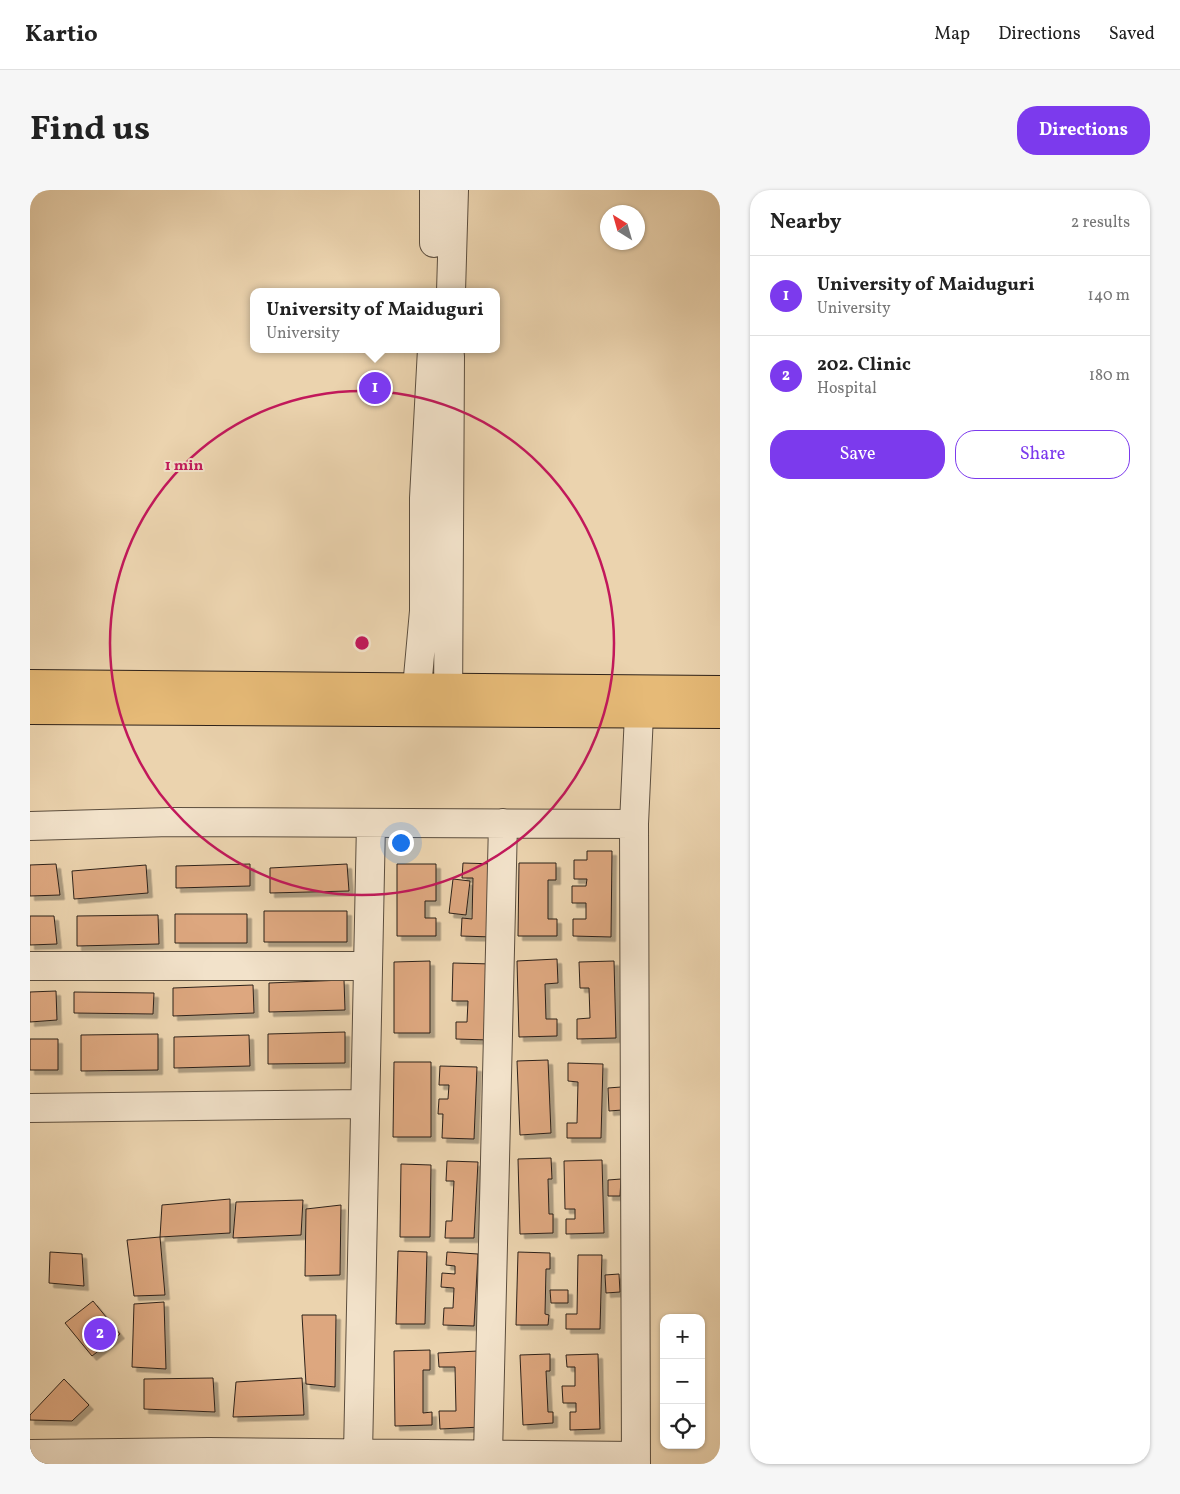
<!DOCTYPE html>
<meta charset="utf-8">
<style>
body{margin:0;font-family:Vollkorn,serif;background:#f6f6f6;color:#222}
.controls{position:absolute;right:15px;bottom:15px;display:grid;overflow:hidden;border-radius:10px;box-shadow:0 1px 4px #0004}
.controls button{width:45px;height:45px;display:grid;place-items:center;padding:0;border:0;border-bottom:1px solid #e0e0e0;background:#fff;color:#222;font:25px sans-serif}
.compass{position:absolute;left:570px;top:15px;width:45px;height:45px;border-radius:50%;background:#fff;box-shadow:0 1px 4px #0004;rotate:323deg}
.you{position:absolute;left:370px;top:652px;width:18px;height:18px;margin:-12px;border:4px solid #fff;border-radius:50%;background:#1a73e8;box-shadow:0 0 0 8px #1a73e833}
.badge{display:grid;place-items:center;width:32px;height:32px;border-radius:50%;background:#7c3aed;color:#fff;font-size:16px;font-weight:700}
.pin{position:absolute;translate:-50% -50%;border:2px solid #fff;box-shadow:0 1px 5px #0006}
.popup{position:absolute;left:220px;top:98px;width:250px;height:65px;box-sizing:border-box;display:grid;place-content:center;border-radius:10px;background:#fff;filter:drop-shadow(0 1px 4px #0005);font-size:16px;white-space:nowrap;color:#767676}
.popup b{font-size:19px;color:#222}
.popup::after{content:'';position:absolute;left:50%;top:100%;margin-left:-10px;border:10px solid transparent;border-top-color:#fff}
.list{margin:0;padding:0;list-style:none}
h2{display:flex;justify-content:space-between;align-items:center;height:65px;margin:0;padding:0 20px;font-size:21px}
h2 small{font-size:16px;font-weight:400;color:#767676}
.list li{display:grid;grid-template-columns:32px 1fr auto;gap:15px;align-items:center;box-sizing:border-box;height:80px;padding:0 20px;border-top:1px solid #e0e0e0}
.list b{display:block;font-size:19px;white-space:nowrap}
.list p{margin:0;font-size:16px;white-space:nowrap;color:#767676}
.list em{font-size:16px;font-style:normal;color:#767676}
.actions{display:flex;gap:10px;padding:15px 20px}
.actions a{flex:1;padding:11px 0;border:1px solid #7c3aed;border-radius:20px;text-align:center;font-size:18px;color:#7c3aed}
.actions .main{background:#7c3aed;color:#fff}
.icon{flex:none;width:28px;height:28px;fill:none;stroke:currentColor;stroke-width:2;stroke-linecap:round;stroke-linejoin:round}
.map{position:relative;flex:none;width:690px;height:1274px;overflow:hidden;border-radius:20px}
header{display:flex;align-items:center;gap:30px;box-sizing:border-box;height:70px;padding:0 25px;background:#fff;border-bottom:1px solid #e0e0e0}
header strong{font-size:24px}
nav{display:flex;gap:28px;margin-inline-start:auto;font-size:18px}
.intro{display:flex;align-items:center;justify-content:space-between;box-sizing:border-box;height:120px;padding:0 30px}
h1{margin:0;font-size:35px}
.button{padding:12px 22px;border-radius:20px;background:#7c3aed;color:#fff;font-size:18px;font-weight:700}
main{display:flex;gap:30px;padding:0 30px}
aside{flex:1;background:#fff;border-radius:20px;box-shadow:0 1px 4px #0004}
.map>svg:first-child{display:block}
</style>
<header>
<strong>Kartio</strong>
<nav><a>Map</a><a>Directions</a><a>Saved</a></nav>
</header>
<div class="intro"><h1>Find us</h1><a class="button">Directions</a></div>
<main>
<div class="map">
<svg width="690" height="1274" viewBox="0 0 690 1274">
<defs>
<filter id="shadow"><feDropShadow dx="4.5" dy="4.5" stdDeviation="0" flood-color="#0004"/></filter>
</defs>
<rect width="100%" height="100%" fill="#ebd3ae"/>
<filter id="stains"><feTurbulence type="fractalNoise" baseFrequency=".004" numOctaves="4"/><feColorMatrix values="0 0 0 0 .2 0 0 0 0 .09 0 0 0 0 .02 0 0 0 .5 -.17"/></filter>
<radialGradient id="worn" r=".72"><stop offset=".6" stop-color="#630" stop-opacity="0"/><stop offset="1" stop-color="#630" stop-opacity=".3"/></radialGradient>
<path fill="#dda77f" stroke="#2d2119" filter="url(#shadow)" d="M557,661H582L581,747L543,746V729H556V713H542V696H556L557,689H544V670H557Z
M433,673L466,674L463,747L431,746L432,728L442,729L443,688H432Z
M489,673H526V690H518V729H527V746H488Z
M26,674L30,705L0,706V675Z
M220,674V696L146,698V676Z
M317,674L319,701L240,703V678Z
M367,674H406V711H395V728H406V746H367Z
M116,675L118,703L44,709L42,681Z
M423,689L440,691L436,725L419,723Z
M234,721H317V752H234Z
M145,724H217V753H145Z
M128,725L129,754L47,756V726Z
M0,726H24L27,754L0,755Z
M527,769L528,793L515,794L516,829H527V846L489,847L487,771Z
M400,771V843H364V772Z
M584,771L586,848L547,849V829L560,828L559,798H550L549,772Z
M423,773L462,774L459,850L426,849V832H437L438,811H422Z
M314,790L315,820L239,822V793Z
M223,795L224,823L143,826V798Z
M26,801L27,830L0,832V802Z
M44,802L124,803L123,824L44,823Z
M315,842V873L238,874V844Z
M128,844V880L51,881V845Z
M219,845L220,876L144,878V847Z
M0,849H28V880H0Z
M518,870L521,943L490,945L487,871Z
M364,872H401V947H363Z
M538,873L573,874L571,948H537V933H547L548,892L538,891Z
M410,876L447,877L444,949L412,948L413,924H408L409,909H418L419,895H409Z
M591,897L592,920L579,921L578,898Z
M521,968L522,989H518L519,1024H523V1043L490,1044L488,969Z
M572,970L574,1043L536,1044V1029H545V1019H535L534,971Z
M417,971L448,972L444,1048H415L416,1031H422L424,991H416Z
M371,974L401,975L400,1047H370Z
M591,989L590,1006H578V990Z
M200,1009V1043L130,1047L132,1015Z
M273,1010L271,1045L203,1048L206,1012Z
M311,1015L310,1085L275,1086L276,1019Z
M130,1047L135,1105L104,1106L97,1050Z
M368,1061L397,1062L395,1134H366Z
M20,1062L52,1064L54,1096L19,1093Z
M417,1062L448,1064L444,1136L413,1135L414,1118H423L424,1098L411,1097L412,1083L425,1084V1076L416,1075Z
M488,1062L520,1063V1079H516L515,1124L519,1125L518,1135H486Z
M548,1065H572L570,1139H536V1124H547Z
M589,1084L590,1102L576,1103L575,1085Z
M520,1100H538V1113H521Z
M63,1111L90,1144L62,1166L35,1133Z
M134,1112L136,1179L102,1177L104,1114Z
M272,1125H306L305,1197L276,1194Z
M400,1160V1180H393V1223L402,1222V1235L365,1236L364,1161Z
M448,1161L451,1237L410,1239L409,1221H426L425,1177H409L408,1163Z
M520,1164V1181H516L518,1222H523V1233L493,1235L490,1165Z
M568,1164L570,1239L540,1240V1222H546V1213H533L532,1196H545V1177H537L536,1165Z
M183,1188L185,1222L114,1219V1189Z
M272,1188L274,1225L203,1227L206,1192Z
M34,1189L59,1215L42,1231L0,1230V1225Z"/>
<g fill="none" stroke-linecap="round" stroke-linejoin="round">
<g stroke="#5c4e3e" stroke-width="30">
<path id="minor" d="M404,53V0
M421,102L424,0
M385,520L394,421V308L402,159
M418,520L420,166
M0,636L140,632L604,634
M0,776H338
M0,918L335,914
M0,1264L179,1262L606,1266
M328,1264L341,633
M458,1265L473,633
M606,1274L604,634L609,524"/>
</g>
<g stroke="#2d2119" stroke-width="30">
<path id="highway" d="M0,494L690,500
M0,520L690,524"/>
</g>
<use href="#minor" stroke="#f2e2ca" stroke-width="28"/>
<use href="#highway" stroke="#e6ba77" stroke-width="28"/>
</g>
<circle fill="none" stroke="#c2185b" stroke-width="2.5" cx="332" cy="453" r="252"/>
<circle cx="332" cy="453" r="8" fill="#c2185b" stroke="#f2e2ca" stroke-width="2.5"/>
<g font-size="15" text-anchor="middle" font-weight="bold" fill="#c2185b" stroke="#f2e2ca" stroke-width="4" stroke-linejoin="round" paint-order="stroke">
<text x="154" y="280">1 min</text>
</g>
<rect width="100%" height="100%" filter="url(#stains)"/>
<rect width="100%" height="100%" fill="url(#worn)"/>
</svg>
<div class="controls">
<button>+</button>
<button>−</button>
<button><svg class="icon" aria-label="locate" viewBox="0 0 24 24"><circle cx="12" cy="12" r="6"/><path d="M12 2v4M12 18v4M2 12h4M18 12h4"/></svg></button>
</div>
<svg class="compass" viewBox="-18 -18 36 36"><path d="M0-13l5 13h-10z" fill="#e53935"/><path d="M0 13l5-13h-10z" fill="#767676"/></svg>
<div class="you"></div>
<div class="pin badge" style="left:345px;top:198px">1</div>
<div class="popup"><b>University of Maiduguri</b>University</div>
<div class="pin badge" style="left:70px;top:1144px">2</div>
</div>
<aside>
<h2>Nearby<small>2 results</small></h2>
<ul class="list">
<li><span class="badge">1</span><div><b>University of Maiduguri</b><p>University</p></div><em>140 m</em></li>
<li><span class="badge">2</span><div><b>202. Clinic</b><p>Hospital</p></div><em>180 m</em></li>
</ul>
<div class="actions"><a class="main">Save</a><a>Share</a></div>
</aside>
</main>
